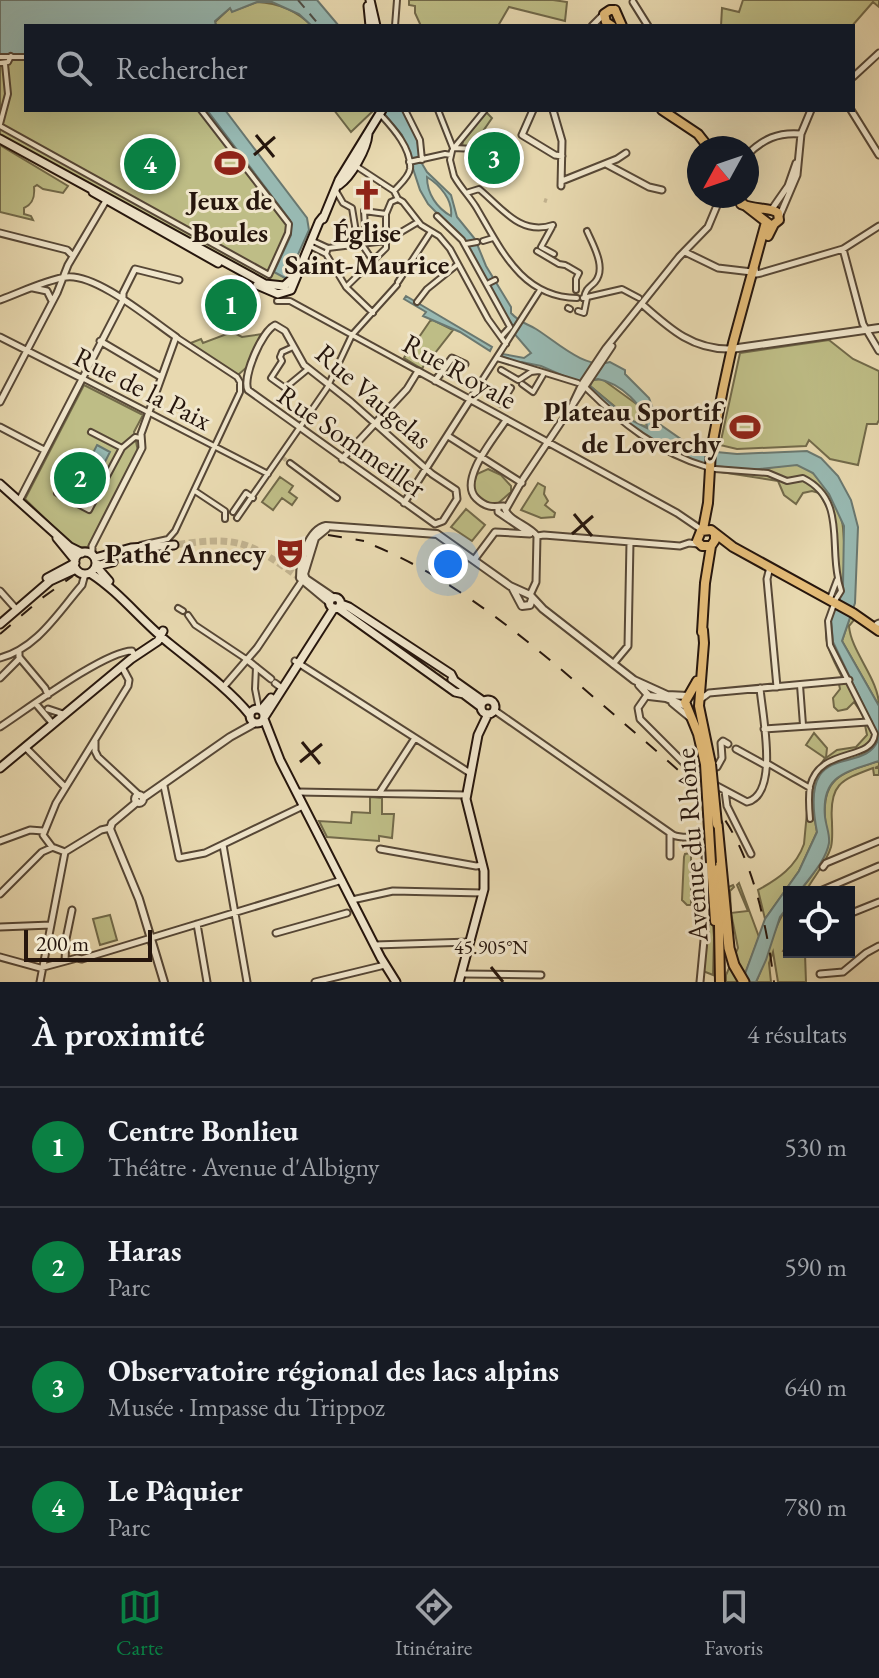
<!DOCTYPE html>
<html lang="fr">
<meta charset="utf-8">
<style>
body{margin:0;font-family:"EB Garamond",serif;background:#242831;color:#f1f3f6}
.controls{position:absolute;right:24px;bottom:24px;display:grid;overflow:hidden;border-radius:0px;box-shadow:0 8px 32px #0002}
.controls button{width:72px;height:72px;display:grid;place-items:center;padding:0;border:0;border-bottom:2px solid #363941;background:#171b24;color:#f1f3f6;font:40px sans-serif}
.compass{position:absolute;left:687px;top:136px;width:72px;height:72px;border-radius:50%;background:#171b24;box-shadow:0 8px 32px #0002;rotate:230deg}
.scale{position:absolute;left:24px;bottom:20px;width:128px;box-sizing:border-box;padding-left:8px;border:4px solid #26160d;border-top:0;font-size:22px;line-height:28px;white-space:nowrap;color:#26160d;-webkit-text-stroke:6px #f0e6cc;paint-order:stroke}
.you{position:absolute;left:448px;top:564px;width:28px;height:28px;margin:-20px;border:6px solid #fff;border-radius:50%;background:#1a73e8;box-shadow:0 0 0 12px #1a73e833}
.badge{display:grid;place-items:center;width:52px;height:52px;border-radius:50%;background:#0b8043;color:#fff;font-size:26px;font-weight:700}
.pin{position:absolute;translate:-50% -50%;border:4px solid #fff;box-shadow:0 2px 8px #0006}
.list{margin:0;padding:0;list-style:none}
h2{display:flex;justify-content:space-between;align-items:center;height:104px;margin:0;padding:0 32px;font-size:34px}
h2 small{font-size:26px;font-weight:400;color:#9ea1a6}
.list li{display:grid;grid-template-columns:52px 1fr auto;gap:24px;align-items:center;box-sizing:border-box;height:120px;padding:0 32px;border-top:2px solid #363941}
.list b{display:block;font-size:30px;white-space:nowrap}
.list p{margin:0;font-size:26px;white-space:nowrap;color:#9ea1a6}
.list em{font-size:26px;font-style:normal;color:#9ea1a6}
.icon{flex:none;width:44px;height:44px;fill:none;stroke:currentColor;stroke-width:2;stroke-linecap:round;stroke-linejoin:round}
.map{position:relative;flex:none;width:879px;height:982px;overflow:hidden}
.search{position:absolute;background:#171b24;box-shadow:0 8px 32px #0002;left:24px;right:24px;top:24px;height:88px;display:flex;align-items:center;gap:20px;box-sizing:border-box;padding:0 28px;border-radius:0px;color:#9ea1a6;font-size:30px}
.sheet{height:584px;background:#171b24}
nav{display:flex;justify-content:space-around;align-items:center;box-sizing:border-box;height:112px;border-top:2px solid #363941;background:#171b24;font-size:22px;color:#9ea1a6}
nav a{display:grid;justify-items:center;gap:4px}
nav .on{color:#0b8043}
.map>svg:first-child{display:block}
</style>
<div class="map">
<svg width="879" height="982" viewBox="0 0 879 982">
<rect width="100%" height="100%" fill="#e8d9b0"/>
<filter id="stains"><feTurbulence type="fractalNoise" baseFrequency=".0025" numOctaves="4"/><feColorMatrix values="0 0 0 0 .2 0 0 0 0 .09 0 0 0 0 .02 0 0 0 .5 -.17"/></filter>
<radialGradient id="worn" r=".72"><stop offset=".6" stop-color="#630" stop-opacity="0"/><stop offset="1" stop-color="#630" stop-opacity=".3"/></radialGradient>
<path fill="#bebd86" stroke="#726a4a" stroke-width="2" d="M409,0H553L567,2L565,21L509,7L498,26H421L415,13V6L409,5Z
M743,0H879V7L873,2L852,26H721L722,8L739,12Z
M257,2C279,3 296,10 312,26H216L215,22L230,8L233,11Z
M0,55H26V110H207L290,220L291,235L274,271L289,280L279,283L269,282L0,136Z
M334,110H374L351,132Z
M486,112L492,118L472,147H462L463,140Z
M0,145L68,186L63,193L43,189L37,185L34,187C35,197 33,204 24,208V214L31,216L33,220L0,212Z
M433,320L453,330L428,362L426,361L422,369L404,358L406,354L402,352L413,337L417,340L430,321Z
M232,332L242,337L262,334L247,367L238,375L188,344L201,339L203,343Z
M829,340L853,359L879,371V420L877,424H867L858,465L830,459L809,440L806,446L737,449L720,445L740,353Z
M602,379L642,408L648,427L637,425L589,385L593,380Z
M84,385L143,415L134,432L138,451L88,547H77L70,543L25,499Z
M789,465C792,465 798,464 801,465C818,471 842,511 843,528C845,547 845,581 840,599L835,597L837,585L831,514L819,493L812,491L803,493L796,504L784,495L778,481L720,472V467L751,470Z
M488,469L501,475L511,486V492L495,506L478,498L472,488L477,474Z
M280,477L293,486L289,492L297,498L292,505L282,498L273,510L262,502Z
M538,483L545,487L544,494L548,501L545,505L555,513L554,517L541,518L521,510Z
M466,509L485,525L472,541L451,527Z
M834,607L830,625L834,645L879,738C862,779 798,735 817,832L799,871L765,919L758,890C778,879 796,867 804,844L810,780L825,758L806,745L814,733L827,748L826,758L837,750L856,747L867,735L863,715L854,702L847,709L838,711L834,707L833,698L840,689L839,684L845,683C831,654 817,639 834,607Z
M850,617L854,620L849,626C851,652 879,679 879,706L842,641Z
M879,761V766L875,768H879V775H874L873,768C841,780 829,784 832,822C832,830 833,839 831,847C826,864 814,876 806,891L799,892C808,881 819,868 824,855C829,843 826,830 825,817C822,775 846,772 879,761Z
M370,797L382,798V814H394L392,838L379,836V841L327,837L319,821L351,823L352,812L370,813Z
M691,853V905H687L682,900L684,857L685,854Z
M739,883L759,937L742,982H726V975L738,948L731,913H729L726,888L733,885L734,887L730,891L731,913L748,911L737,885Z
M710,894L714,937L713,975L703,971L708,935V895Z
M789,905V942L783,951L790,954H805L806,982H778L773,952L769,963L771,982H756C768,957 772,927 789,905Z
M110,915L117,940L100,945L93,919Z"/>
<path fill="#98b9b2" stroke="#6a7870" stroke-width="2" fill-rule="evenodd" d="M0,0H317L339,26H312L299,14L272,2H257L232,12L230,8L215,21L216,26H26V55H0Z
M207,110H225L307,218L309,230L287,279L274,272L291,235L290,220Z
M381,110H403L417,139L421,162L427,172L451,195L457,217L475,239L486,266L511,307V313C520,323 526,323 536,329C557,342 585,370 610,362L625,370V374L649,398L658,423L691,446L706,451L737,454L807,451L821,458L838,476L851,500L858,527L855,603L842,641L879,706V761C846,772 821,775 825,817C826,826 830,834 829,843C826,861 809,878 799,892H789V905L780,917L766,960L756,982H742L765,919L799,871L817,832C798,734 864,779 879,738L833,642L831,619L843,587L844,526L829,494L813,473L797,465L751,470L706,465L686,459L638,433L578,382L541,366L522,362L519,365L500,359L503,354L524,358L531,353L512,331L464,241L428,204L420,190L402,135ZM427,177C440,185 453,200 451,216C437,208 427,194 427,177ZM598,379C620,383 646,406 647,428L629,419L590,386L593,380Z
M406,296L492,347L490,351L460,332L423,316L426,312L404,299Z
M97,445L110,452L86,499L73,493Z"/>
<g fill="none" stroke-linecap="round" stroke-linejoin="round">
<path stroke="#4e4f47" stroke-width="2" stroke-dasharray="10 8" stroke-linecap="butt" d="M298,0L320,26"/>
<path stroke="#c1b28f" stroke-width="4" stroke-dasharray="4 2" stroke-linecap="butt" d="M544,200L547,201
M283,458L290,463"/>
<path stroke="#c1b28f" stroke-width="7" stroke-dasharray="7 3.5" stroke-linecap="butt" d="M168,546C239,535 247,540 304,581
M113,562L152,548
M329,597L386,638
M412,657L443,678"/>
<g stroke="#564736" stroke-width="8">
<path id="pedestrian" d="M395,26L397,0
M0,57H26
M0,63L8,62L11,56
M405,110L420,140L422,160
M438,110L453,148
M381,115C393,128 412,149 410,169C409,177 399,185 394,191
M0,124L8,94L5,64
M0,126L269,275L288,233L289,224L201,110
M453,148L476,149
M453,149L485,110
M452,151L450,160L454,176C460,187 469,196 476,207C501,249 521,297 577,298
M409,162L445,154L451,155
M356,166L394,191
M336,191L343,203L352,208L358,244
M394,191L398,199L403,202L421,225L439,236L450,249L488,319L506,344
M466,193L479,189C502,208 520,236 553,225
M437,216L462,240L510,327L501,337
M552,227L541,247L554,254
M483,241L493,238
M315,242L328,248
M361,243L373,261
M366,243L364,211L386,214
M466,244L477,242
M312,247L326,254L346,287L373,313
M537,251L559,264L565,265
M326,254L328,248L386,241L418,222
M567,266L579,273L576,279V290
M398,282L430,233
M487,284L495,280
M346,287L386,248V214L391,202L398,199
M583,298L622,289L639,298
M584,298C586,288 589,288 595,282C607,268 593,245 587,231
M277,301H290L418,371
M417,302L427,289L458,264
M568,308L570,309
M578,311L584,313L587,298
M293,347L282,352L280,357L282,361L271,378L285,388L308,369
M497,358L578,383
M501,370L518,380
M82,378L268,474
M519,380L531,372L539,371
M522,384L533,392L543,375
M586,388C621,423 659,453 707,467
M470,399L540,290
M501,404L511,388
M122,448L135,437L141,438
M290,463L337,498
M715,469L768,473L787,481L803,478C845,499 830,542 838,578C838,582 840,586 841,591L836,599
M195,491L225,511V519
M57,493L89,510L122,448L91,432
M233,512L246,493L253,498
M237,518L327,388L352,335L397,285
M141,545L168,539L175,531L240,392V382L237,377L176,337
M831,596L837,580
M178,608L183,611
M188,615L195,625L246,659
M256,667L255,689L259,709
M800,685L803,725
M767,763L810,788
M810,819C809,808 808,797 810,786C820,746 872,762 875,734L830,645L828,621L833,607"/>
</g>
<g stroke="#564736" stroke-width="9">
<path id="minor" d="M633,2L648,26
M592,26L604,14
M853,77L879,53
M533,110L522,135L555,155L562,156
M553,110L562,141L561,186
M851,110L879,155
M747,155C763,139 778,132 801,134
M606,164L649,187L662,190
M562,181L617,159L626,153
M772,209L788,186L796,163
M780,215L797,175L801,134L811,110
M0,233L67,250L73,256
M843,249L863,324L879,351
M685,252L718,268L752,272
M755,269L756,274L761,273L843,249L879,226
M33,288L47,291L52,301
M0,300C22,292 43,281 66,277C96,273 151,320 176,337L141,434L142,448L92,546V555
M643,305C670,329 693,350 731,349
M275,325L285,331L304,365L351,402L432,474L456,490L457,499L443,521L435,524L248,390C242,377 262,331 275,325Z
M0,337L81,378
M100,341L161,377
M435,381L452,358L465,364
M0,402L57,293L68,265L107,199
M573,403L582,384L606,348L679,257L708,227L721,196
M506,420C495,437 458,480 476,498C486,508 493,507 504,506C507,521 528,524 537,536
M0,427L44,450
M448,436L522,483
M342,459L407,389L418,371L677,513L702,530
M19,501L123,300V293L135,269L179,280
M404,503L470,400
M498,508V512L526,531
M506,509L523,479L612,346
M537,536L544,535L680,546L689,543L698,544
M474,560L495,532L530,534
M770,567L767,579L777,687
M0,591L17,610
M530,595L536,582L537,536
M877,624L879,623
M19,653V657L45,688L48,695
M0,658C37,648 57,614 82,585L85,574
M246,659L271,679
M295,661L470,773
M613,664L628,646L630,542
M0,678L20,658
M275,683L279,686
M226,684L257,648L302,581
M647,695L638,708L640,719L690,769L702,778L747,802C780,794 762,714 760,688
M701,699L709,693L849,680
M672,703L689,717
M36,704L53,724
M48,709L63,714
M494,710L673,835C686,841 700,831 705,848L706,919L700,982
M0,727C26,710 105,651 132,651L135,656
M764,729L868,722
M95,741V751L98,757L139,795
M25,747L65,787
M736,749L767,766
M693,771L717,767L722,758L721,743L723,741L728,744
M164,786L179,858L205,853L303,806
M725,791L727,806L751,854
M298,792L466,795
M380,792L415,738
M110,828L101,830L65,852L52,847L43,835L56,803L128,686L129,680L122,667
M670,835V856
M0,841L30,830L43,831
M223,845L247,982
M380,849L476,866L483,865
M823,867L826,863L879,841
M818,892L879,866
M0,894L42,852L51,848
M352,900L393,891L483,893
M849,914L879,902
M197,924L207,982
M0,927L51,925
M276,933L347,913
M375,945L470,942
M0,957L40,968L77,958L82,959L342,880
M65,961L66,939L72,910
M465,974L541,975
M820,974L843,972L866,953L879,946
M40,982L65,852
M315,982L385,965"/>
</g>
<g stroke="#564736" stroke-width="10">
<path id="tertiary" d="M731,349L879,328
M326,529L315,538L304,574L306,579L334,598
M513,589L522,606L530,605L532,599
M330,603L300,578C300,561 308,530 326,526L437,534L510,586L530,595L543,609L634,680L667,695L688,696
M639,685L649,696L666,698L686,706
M135 799a4 4 0 1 1 8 0a4 4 0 1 1-8 0Z
M143,798L230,737L255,723
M137,802L112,823L110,829L139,899L164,982"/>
</g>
<g stroke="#26160d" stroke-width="11">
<path id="secondary" d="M370,0L376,26
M368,6L370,26
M0,139L265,284L284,286L295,276
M339,185C351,177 367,149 368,134
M93,192L218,263
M323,219L339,180L382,110
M257,285L278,294L291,290L319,222L323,217
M0,484L70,547L82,553
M57,538L75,560
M74 563a11 11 0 1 1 22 0a11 11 0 1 1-22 0Z
M95,558L131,548L174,545
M90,573C120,592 142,622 170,644C196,665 229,689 250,715
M47,578L75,563
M109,581L96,566L113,562
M329.5 603a5.5 5.5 0 1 1 11 0a5.5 5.5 0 1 1-11 0Z
M341,604L349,607L451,674L454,680
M338,608L455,692L464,694
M0,624L50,581L76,569
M452,679L483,701
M461,692L481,707
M481 707a7 7 0 1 1 14 0a7 7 0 1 1-14 0Z
M250 716a7 7 0 1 1 14 0a7 7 0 1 1-14 0Z
M261,710L271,698
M265,716L334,608
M264,719L280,760L381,958L396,982
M0,768L131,659L158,641L163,631
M459,982L484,889V871L466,799L478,735L488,714"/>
</g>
<g stroke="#26160d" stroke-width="12">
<path id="primary" d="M615,10L622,26
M612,26L606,22L604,14L610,10H615
M662,110L698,134L709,148
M733,196L769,224
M741,204C754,210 770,207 778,213L779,220L774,224L768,236
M703,529L708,503L711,451L723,389L733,343L766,222
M715,534V540L711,546H702L697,541L701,531L711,530L733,547L853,613L879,631
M703,630L704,643L699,706L711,764
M702,632L705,583L711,546
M697,681L685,702L698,734L705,764
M711,863L715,921
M718,869L720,982"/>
</g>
<g stroke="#26160d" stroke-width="13">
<path id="trunk" d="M717,824L729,948L734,965L744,982"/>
</g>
<use href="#pedestrian" stroke="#f0e6cc" stroke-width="4"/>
<use href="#minor" stroke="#f0e6cc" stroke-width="5"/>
<use href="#tertiary" stroke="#f0e6cc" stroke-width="6"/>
<use href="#secondary" stroke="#f0e6cc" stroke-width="7"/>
<use href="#primary" stroke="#e4bc78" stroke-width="8"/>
<use href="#trunk" stroke="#e4bc78" stroke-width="9"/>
<path stroke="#26160d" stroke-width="2" stroke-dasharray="14 14" stroke-linecap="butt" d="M328,535L364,541
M375,546C466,584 543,654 618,718C650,746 684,773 713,804C751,848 767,925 774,982
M0,634L42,598L73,576"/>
<g stroke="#26160d" stroke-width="12" stroke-linecap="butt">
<path id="primary-bridge" d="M705,764L711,863
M711,764L717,824"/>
</g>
<use href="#primary-bridge" stroke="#e4bc78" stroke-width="8"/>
</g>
<path fill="none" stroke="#26160d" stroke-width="3" d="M256,135L274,157M254,155L275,137M574,514L592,536M572,534L593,516M302,742L320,764M300,762L322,744M491,967L503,982"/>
<defs>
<g id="stadium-bare" transform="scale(2.4)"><path d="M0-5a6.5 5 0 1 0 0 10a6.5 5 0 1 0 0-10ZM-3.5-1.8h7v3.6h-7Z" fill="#8f2418" stroke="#f0e6cc" stroke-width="2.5" paint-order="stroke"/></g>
<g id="church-bare" transform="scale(2.4)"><path d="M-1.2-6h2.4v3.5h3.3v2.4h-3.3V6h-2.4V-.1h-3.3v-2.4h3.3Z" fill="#8f2418" stroke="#f0e6cc" stroke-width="2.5" paint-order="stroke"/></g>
<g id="theatre-bare" transform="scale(2.4)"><path d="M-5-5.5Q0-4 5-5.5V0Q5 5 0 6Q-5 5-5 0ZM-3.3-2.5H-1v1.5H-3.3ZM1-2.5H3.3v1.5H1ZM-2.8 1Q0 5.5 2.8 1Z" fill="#8f2418" stroke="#f0e6cc" stroke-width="2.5" paint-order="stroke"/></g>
</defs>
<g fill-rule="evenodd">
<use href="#stadium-bare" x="230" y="163"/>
<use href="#church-bare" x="367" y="195"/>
<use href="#stadium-bare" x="745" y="427"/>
<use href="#theatre-bare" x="290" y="553"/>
</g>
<g text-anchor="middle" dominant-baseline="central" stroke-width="6" stroke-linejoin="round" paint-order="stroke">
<g font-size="28" font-weight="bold" fill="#26160d" stroke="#f0e6cc">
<text x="230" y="200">Jeux de<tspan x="230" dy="32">Boules</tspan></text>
<text x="367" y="232">Église<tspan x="367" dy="32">Saint-Maurice</tspan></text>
<text x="721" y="411" text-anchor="end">Plateau Sportif<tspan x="721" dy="32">de Loverchy</tspan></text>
<text x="266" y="553" text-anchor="end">Pathé Annecy</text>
</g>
<g font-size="28" fill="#26160d" stroke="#f0e6cc">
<text transform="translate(460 371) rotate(29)">Rue Royale</text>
<text transform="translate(143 388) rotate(27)">Rue de la Paix</text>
<text transform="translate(374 396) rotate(41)">Rue Vaugelas</text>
<text transform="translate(352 441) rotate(35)">Rue Sommeiller</text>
<text transform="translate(691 845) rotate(-94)">Avenue du Rhône</text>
</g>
</g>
<g font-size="20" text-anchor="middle" fill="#26160d" stroke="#f0e6cc" stroke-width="6" stroke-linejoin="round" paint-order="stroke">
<text x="491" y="954">45.905°N</text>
</g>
<rect width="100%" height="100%" filter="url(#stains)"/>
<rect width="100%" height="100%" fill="url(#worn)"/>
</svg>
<div class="controls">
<button><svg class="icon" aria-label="locate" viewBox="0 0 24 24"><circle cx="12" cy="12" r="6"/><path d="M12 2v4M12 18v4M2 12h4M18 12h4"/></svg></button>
</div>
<svg class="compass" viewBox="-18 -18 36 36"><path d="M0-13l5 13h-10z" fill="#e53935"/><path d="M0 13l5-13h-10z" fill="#9ea1a6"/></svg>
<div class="scale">200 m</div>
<div class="you"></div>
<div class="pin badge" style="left:231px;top:305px">1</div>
<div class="pin badge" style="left:80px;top:478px">2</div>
<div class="pin badge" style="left:494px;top:158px">3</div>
<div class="pin badge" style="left:150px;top:164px">4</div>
<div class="search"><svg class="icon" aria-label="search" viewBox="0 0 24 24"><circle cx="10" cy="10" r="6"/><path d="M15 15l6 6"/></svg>Rechercher</div>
</div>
<section class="sheet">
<h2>À proximité<small>4 résultats</small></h2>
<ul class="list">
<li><span class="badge">1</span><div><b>Centre Bonlieu</b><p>Théâtre · Avenue d'Albigny</p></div><em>530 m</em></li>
<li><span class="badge">2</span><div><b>Haras</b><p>Parc</p></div><em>590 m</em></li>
<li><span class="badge">3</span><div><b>Observatoire régional des lacs alpins</b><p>Musée · Impasse du Trippoz</p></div><em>640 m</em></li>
<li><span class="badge">4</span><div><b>Le Pâquier</b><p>Parc</p></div><em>780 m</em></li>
</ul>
</section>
<nav>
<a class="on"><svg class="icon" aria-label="map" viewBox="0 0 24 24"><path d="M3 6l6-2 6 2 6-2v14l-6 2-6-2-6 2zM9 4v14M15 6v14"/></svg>Carte</a>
<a><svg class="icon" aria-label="directions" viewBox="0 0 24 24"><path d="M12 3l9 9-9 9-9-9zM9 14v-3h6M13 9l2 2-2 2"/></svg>Itinéraire</a>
<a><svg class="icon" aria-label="saved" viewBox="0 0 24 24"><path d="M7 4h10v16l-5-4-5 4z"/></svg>Favoris</a>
</nav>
